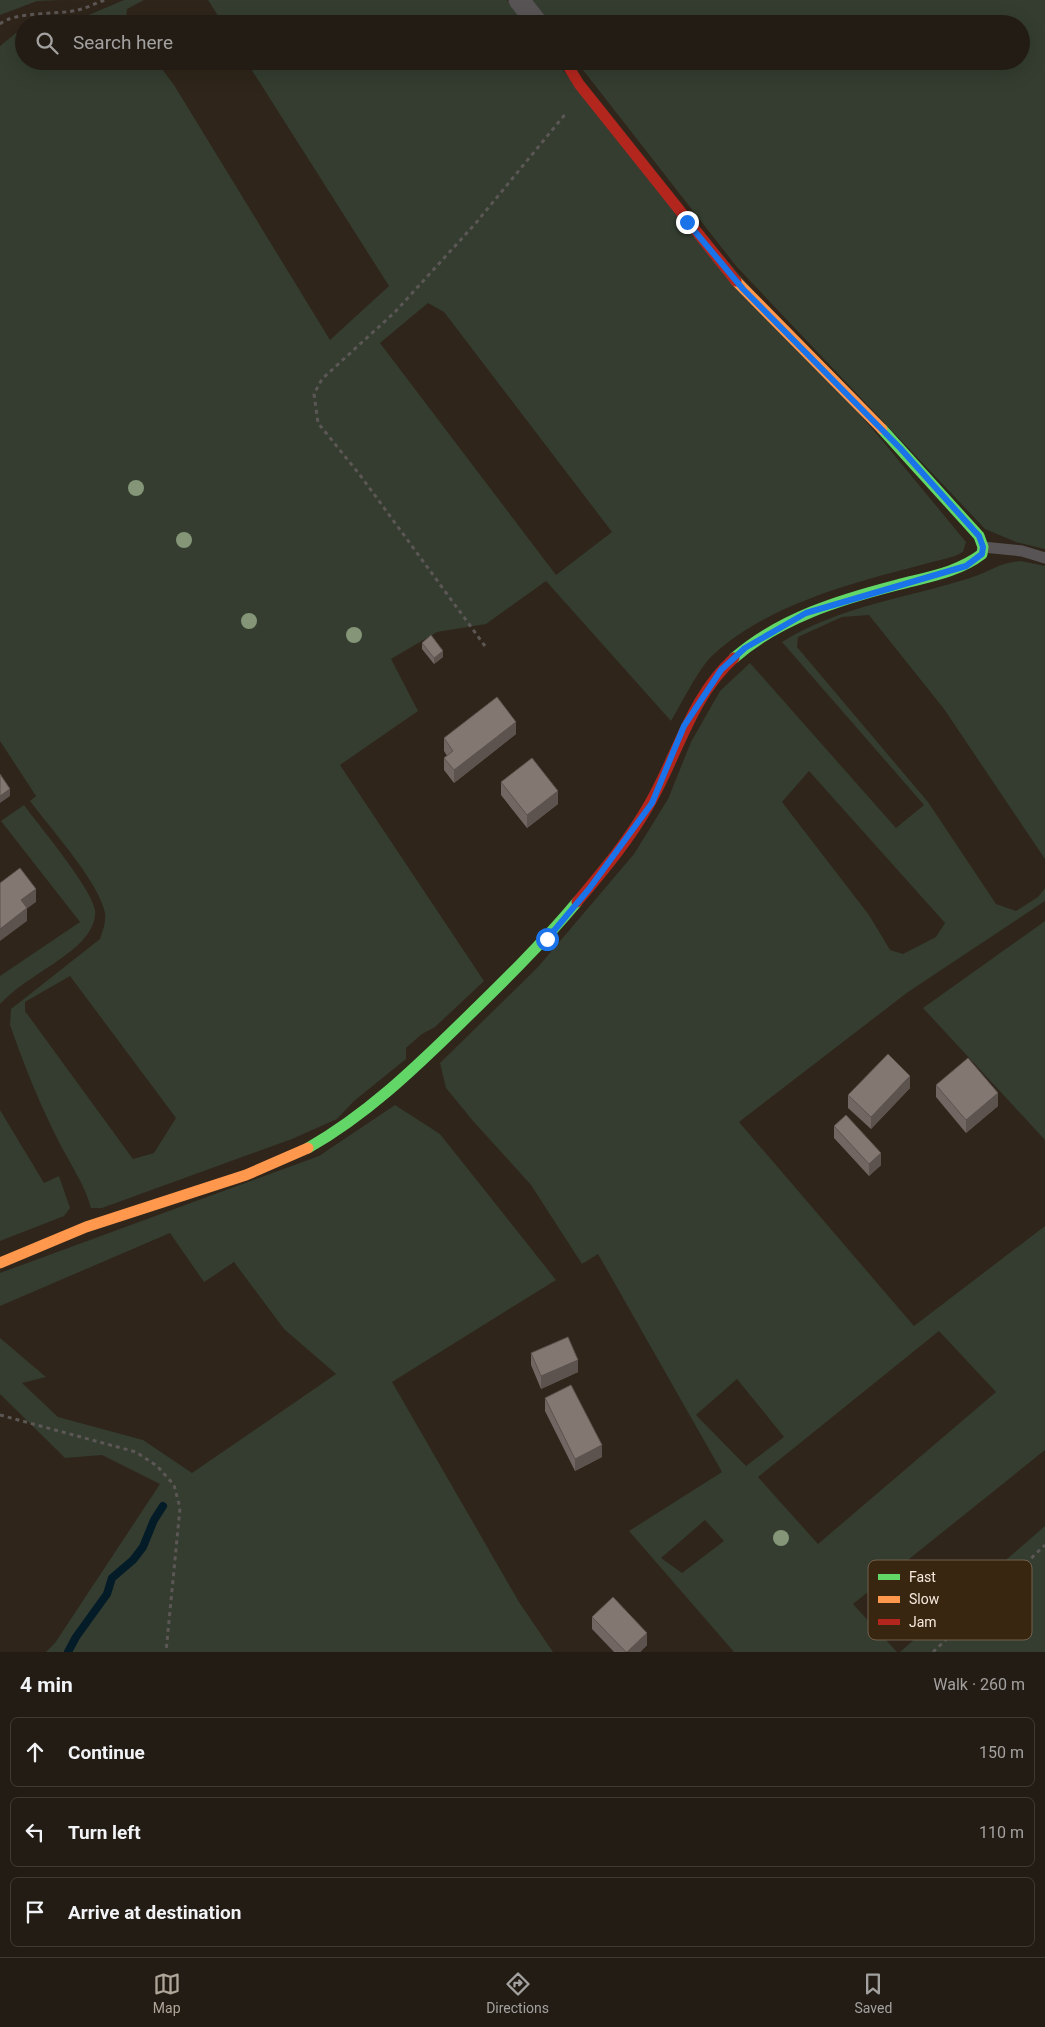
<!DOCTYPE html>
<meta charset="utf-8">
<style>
body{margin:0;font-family:Roboto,sans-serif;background:#2b251d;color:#f1f3f6}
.stop{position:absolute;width:15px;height:15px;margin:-11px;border:4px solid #1a73e8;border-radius:50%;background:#fff}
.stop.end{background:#1a73e8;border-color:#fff;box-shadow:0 1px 5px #0008}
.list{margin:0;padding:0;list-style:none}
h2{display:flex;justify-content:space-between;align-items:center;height:65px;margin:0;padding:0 20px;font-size:21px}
h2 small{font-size:16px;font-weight:400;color:#a3a1a0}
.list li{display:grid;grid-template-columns:32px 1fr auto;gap:15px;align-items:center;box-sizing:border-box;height:70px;margin:0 10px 10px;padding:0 10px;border:1px solid #403a34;border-radius:8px}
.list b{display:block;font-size:19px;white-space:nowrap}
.list em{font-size:16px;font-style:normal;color:#a3a1a0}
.icon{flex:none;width:28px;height:28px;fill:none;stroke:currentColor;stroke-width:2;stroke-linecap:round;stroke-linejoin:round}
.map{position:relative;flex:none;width:1045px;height:1652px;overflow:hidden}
.search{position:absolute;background:#231c14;box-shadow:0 5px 20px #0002;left:15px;right:15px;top:15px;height:55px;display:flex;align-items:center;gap:12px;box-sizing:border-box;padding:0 18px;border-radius:28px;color:#a3a1a0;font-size:19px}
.sheet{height:305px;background:#231c14}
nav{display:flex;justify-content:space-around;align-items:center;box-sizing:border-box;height:70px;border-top:1px solid #403a34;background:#231c14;font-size:14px;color:#a3a1a0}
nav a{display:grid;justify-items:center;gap:2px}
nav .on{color:#b0a599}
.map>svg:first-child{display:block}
</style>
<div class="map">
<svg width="1045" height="1652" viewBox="0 0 1045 1652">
<rect width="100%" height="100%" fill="#2f251a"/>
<path fill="#343d30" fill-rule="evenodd" d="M0,0H61L37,1L0,15Z
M124,0H144L127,9L126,20L129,24H59L84,17Z
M208,0H507L526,24H223Z
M531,0H1045V549L1016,542L985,529L736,266L576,61H1021V24H549Z
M24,32V61H156L174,85L330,340L389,286L246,61H555L881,439L966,542L963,552L955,556C875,578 777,597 714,654C699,667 682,703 671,721L546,581L486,624L437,632L391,659L418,711L340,765L484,981L435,1027L422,1034L406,1048V1059L354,1101L337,1119L292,1139L102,1208H91C85,1185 70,1164 59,1142C40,1105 24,1065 10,1025L11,1009L100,939C103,930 106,923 105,913C99,882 50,828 30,801L36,796L0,741V46L16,33ZM428,303L444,312L612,532L556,575L380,343ZM70,976L176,1118L154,1153L133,1159L25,1011V1002Z
M1021,561L1045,566V859L944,709L869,615L842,617L798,637L797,647L928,802L996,904L1016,911L1038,897L1045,888V901L908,992L739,1122L914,1326L1045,1226V1450L853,1604L897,1652H734L629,1531L722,1472L598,1254L582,1264L531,1185L473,1121L446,1088L440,1063L538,967L634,854L668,799L691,742L720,691L750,663L896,828L924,805L782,642C839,606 907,598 970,578C990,572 998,563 1021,561ZM809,771L945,923L936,937L903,954L890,950L869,915L782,802ZM939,1331L996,1392L818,1544L758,1477ZM737,1379L784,1437L746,1466L696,1415ZM705,1520L724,1541L682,1573L661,1558Z
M24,805C40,827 91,887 95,910C97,926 83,942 71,951C47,970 21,982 0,1004V976L80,922L1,821Z
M1045,921V1140L923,1008Z
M395,1105L440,1134L556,1280L392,1382L519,1602L553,1652H46L55,1643L160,1484L102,1455L65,1458L0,1394V1338L46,1377L22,1383L58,1417L143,1440L192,1473L336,1374L284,1329L234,1262L204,1282L170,1233L0,1306V1273L319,1156Z
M0,1110L44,1183L59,1176L70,1208L64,1216L0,1241Z
M1045,1526V1652H900Z"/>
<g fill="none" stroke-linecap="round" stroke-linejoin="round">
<path stroke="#041b28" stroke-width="8" d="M68,1652L76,1637L107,1594L112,1578L133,1560L143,1547L154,1520L163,1506"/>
<path stroke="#5c5755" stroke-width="3" stroke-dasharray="4 4" stroke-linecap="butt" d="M0,24C15,11 58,15 78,10C87,8 96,3 105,0
M485,646L360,475L318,423L314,394L322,379L395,312L475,224L567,112
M0,1415L136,1452L157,1466L174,1485L180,1508L166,1652
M933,1652L1045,1545"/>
<path stroke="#585455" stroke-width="11" d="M983,547L1022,551L1045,558"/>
<path stroke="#585455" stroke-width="21" d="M519,0L538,24"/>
<path stroke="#63d668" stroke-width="11" d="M734,658C780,618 839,600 897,585C927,577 957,573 982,554L983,547L979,536L882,429
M308,1148C366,1115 413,1070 461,1023C501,984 541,945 577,902"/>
<path stroke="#ff974d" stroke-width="11" d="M736,281L882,429
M0,1263L86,1227L246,1175L308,1148"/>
<path stroke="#b3261e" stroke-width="11" d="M565,61L579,84L736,281
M577,902C603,871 630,839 650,803C678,754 691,697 734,658"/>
</g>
<g fill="#849677">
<circle cx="136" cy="488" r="8"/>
<circle cx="184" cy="540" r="8"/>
<circle cx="249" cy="621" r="8"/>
<circle cx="354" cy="635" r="8"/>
<circle cx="781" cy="1538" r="8"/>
</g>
<path fill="#716661" d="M422,643L443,657L434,664L422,649Z
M516,734L454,783L444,770V758L447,756L444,751V738Z
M501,782L558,804L527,828L501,795Z
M936,1085L998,1106L966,1133L936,1097Z
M910,1088L871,1129L848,1108V1095Z
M834,1126L881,1165L869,1176L834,1138Z
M531,1353L578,1372L541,1389L531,1365Z
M545,1398L602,1457L575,1471L545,1411Z
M592,1617L647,1645L640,1652H614L592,1629Z"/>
<path fill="#5c534f" d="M443,651V657L434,664V658Z
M516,722V734L454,783V770Z
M10,789V796L0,803V796Z
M558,791V804L527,828V815Z
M36,889V902L21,913V900Z
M27,908V921L0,941V929Z
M910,1076V1088L871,1129V1117Z
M998,1093V1106L966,1133V1120Z
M881,1153V1165L869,1176V1164Z
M578,1360V1372L541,1389V1376Z
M602,1445V1457L575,1471V1459Z
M647,1633V1645L640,1652H627Z"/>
<path fill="#837771" stroke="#5c534f" d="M431,635L443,651L434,658L422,643Z
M497,697L516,722L454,770L444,758L453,751L444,738Z
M532,758L558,791L527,815L501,782Z
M0,774L10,789L0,796Z
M20,868L36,889L21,900L27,908L0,929V883Z
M888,1054L910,1076L871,1117L848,1095Z
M968,1058L998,1093L966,1120L936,1085Z
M846,1115L881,1153L869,1164L834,1126Z
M568,1337L578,1360L541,1376L531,1353Z
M571,1385L602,1445L575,1459L545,1398Z
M613,1597L647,1633L627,1652H626L592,1617Z"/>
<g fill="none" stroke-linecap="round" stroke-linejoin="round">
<path stroke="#1a73e8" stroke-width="6" d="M547,939L589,889L652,803L684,726L721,670L745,648L806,613L966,566L982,554L983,547L979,536L900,448L743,289L687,222"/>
</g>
<rect x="868" y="1560" width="164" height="80" rx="8" fill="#382611" stroke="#71614e" stroke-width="1"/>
<rect x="878" y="1574" width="22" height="6" fill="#63d668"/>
<rect x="878" y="1596" width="22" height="7" fill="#ff974d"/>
<rect x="878" y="1619" width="22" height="6" fill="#b3261e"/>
<g font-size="14" fill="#f6eade">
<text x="909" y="1582">Fast</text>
<text x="909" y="1604">Slow</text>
<text x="909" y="1627">Jam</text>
</g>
</svg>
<div class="stop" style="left:547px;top:939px"></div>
<div class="stop end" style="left:687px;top:222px"></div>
<div class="search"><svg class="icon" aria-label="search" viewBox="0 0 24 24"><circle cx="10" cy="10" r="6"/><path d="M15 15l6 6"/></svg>Search here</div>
</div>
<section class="sheet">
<h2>4 min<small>Walk · 260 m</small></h2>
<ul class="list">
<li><svg class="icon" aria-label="ahead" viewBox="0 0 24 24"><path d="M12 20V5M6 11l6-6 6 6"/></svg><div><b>Continue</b></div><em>150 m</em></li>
<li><svg class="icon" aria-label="left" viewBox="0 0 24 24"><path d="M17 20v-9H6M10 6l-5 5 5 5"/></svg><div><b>Turn left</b></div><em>110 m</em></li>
<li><svg class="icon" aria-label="arrive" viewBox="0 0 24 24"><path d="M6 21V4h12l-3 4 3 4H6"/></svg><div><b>Arrive at destination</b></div></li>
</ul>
</section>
<nav>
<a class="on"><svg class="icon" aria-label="map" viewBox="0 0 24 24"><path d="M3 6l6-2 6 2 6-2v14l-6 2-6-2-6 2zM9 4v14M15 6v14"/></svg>Map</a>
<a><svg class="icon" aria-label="directions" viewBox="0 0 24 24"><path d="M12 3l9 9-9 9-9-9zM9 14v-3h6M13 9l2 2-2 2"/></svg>Directions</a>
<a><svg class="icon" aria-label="saved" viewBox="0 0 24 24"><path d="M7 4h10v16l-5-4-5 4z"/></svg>Saved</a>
</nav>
